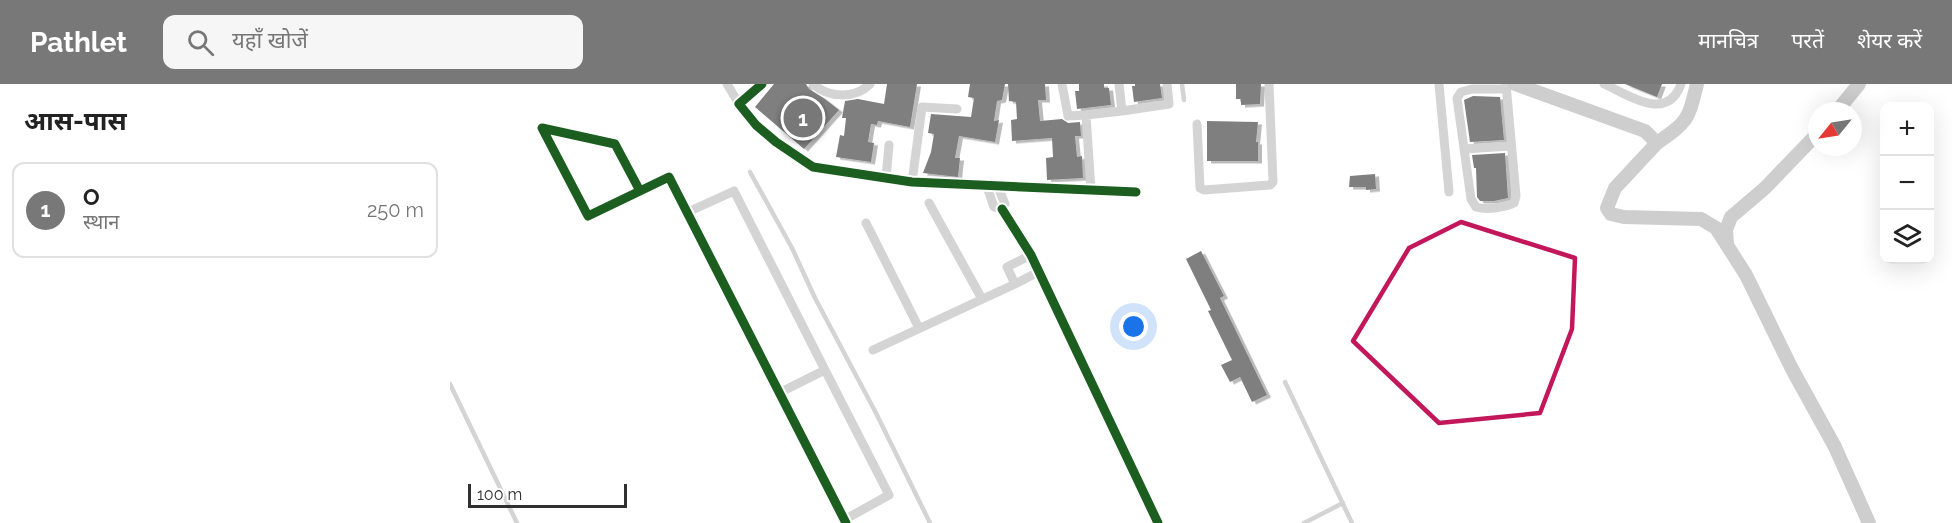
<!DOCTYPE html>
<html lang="hi">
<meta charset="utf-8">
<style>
body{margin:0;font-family:Raleway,"Noto Sans Devanagari",sans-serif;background:#f6f6f6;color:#222}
.controls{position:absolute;right:18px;top:18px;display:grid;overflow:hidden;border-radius:12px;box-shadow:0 6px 24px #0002}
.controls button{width:54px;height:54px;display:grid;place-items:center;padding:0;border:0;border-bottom:2px solid #e0e0e0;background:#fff;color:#222;font:30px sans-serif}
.compass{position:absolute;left:1358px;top:18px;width:54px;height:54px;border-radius:50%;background:#fff;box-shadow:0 6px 24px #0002;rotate:240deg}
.scale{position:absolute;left:18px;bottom:15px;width:159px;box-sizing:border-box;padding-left:6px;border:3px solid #303030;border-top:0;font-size:16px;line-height:21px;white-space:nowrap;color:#303030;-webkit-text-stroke:4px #fff;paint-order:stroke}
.you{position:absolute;left:684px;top:243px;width:21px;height:21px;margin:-15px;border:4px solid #fff;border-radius:50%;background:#1a73e8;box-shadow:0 0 0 9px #1a73e833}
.badge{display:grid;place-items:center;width:39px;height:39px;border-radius:50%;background:#787878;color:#fff;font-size:20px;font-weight:700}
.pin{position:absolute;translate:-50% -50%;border:3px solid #fff;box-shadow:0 2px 6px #0006}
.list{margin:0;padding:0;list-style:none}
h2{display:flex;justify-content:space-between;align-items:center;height:78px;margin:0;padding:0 24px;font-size:26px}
h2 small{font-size:20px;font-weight:400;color:#767676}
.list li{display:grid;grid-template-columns:39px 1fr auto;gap:18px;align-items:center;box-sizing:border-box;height:96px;margin:0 12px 12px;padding:0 12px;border:2px solid #e0e0e0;border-radius:12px}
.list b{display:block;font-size:22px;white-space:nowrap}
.list p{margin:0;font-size:20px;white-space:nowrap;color:#767676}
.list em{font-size:20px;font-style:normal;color:#767676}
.icon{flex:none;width:33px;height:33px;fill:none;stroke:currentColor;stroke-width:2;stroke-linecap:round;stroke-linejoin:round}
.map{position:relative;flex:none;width:1502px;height:439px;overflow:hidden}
header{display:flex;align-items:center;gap:36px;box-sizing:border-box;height:84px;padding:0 30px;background:#787878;color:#fff}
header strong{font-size:28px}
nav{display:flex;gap:33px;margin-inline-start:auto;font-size:21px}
.search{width:420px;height:54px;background:#f6f6f6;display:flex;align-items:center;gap:15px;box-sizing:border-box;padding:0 21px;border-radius:12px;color:#767676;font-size:22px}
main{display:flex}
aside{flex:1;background:#fff}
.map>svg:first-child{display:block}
</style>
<header>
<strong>Pathlet</strong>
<div class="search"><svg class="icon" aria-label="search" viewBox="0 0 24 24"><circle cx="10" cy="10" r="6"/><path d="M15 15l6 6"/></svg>यहाँ खोजें</div>
<nav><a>मानचित्र</a><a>परतें</a><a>शेयर करें</a></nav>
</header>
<main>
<aside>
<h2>आस-पास<small></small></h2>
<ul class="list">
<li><span class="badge">1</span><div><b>O</b><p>स्थान</p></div><em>250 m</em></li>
</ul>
</aside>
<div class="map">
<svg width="1502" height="439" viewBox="0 0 1502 439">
<defs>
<filter id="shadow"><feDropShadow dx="4" dy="2.5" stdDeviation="0" flood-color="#0004"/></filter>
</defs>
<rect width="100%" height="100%" fill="#fff"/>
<path fill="#7f7f7f" filter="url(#shadow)" d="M324,0H356L359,5L375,15L389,26L354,65L305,23Z
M437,0H467L460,43L428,37L427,41L421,40L418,58L424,59L421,78L386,73L390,51L394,52L396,34H392L395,17L408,15L434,20Z
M520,0H555L552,16L547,17L544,37L549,36L545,58L509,52L505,74H510L508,93L473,89L481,68L484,50L478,49L481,30L521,33L524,14L518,13Z
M558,0H595L596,16H588L590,37L612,35L618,39L630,38L631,52H625L627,73L632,72L633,94L597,96L596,74L603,73L602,54L562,57L561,36L567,35L566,18L559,17Z
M629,0H654V4H659L661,21L627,25L625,7H629Z
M685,0H710L712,14L684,18L682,2H685Z
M786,0H811L810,20L791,21V15H786Z
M1175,0H1212L1207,13Z
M1023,12L1050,13L1054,56L1020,58L1014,16Z
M757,37L808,38L806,58H808V77H757Z
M1055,69L1058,114L1044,117H1030L1027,113L1026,84H1024L1022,71Z
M925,90L926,105L916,106V103H899L900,92Z
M751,167L774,212L770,214L817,311L802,318L790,293L780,298L771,281L782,276L758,227L761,226L736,175Z"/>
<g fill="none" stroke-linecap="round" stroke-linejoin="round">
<path stroke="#d4d4d4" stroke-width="4.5" d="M732,0L734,16
M300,88L342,164L365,214L426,329L480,439
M835,298L902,439
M0,300L67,439
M854,439L893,419"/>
<path stroke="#d4d4d4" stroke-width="9" d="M277,0L289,20
M312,0L289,20L306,41L326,58L363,83L462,98L686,108
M363,0C379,14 405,15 420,0
M612,0L618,32L636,31
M989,0L999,108
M1154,0C1179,11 1217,39 1231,0
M1055,5H1022L1011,8L1007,14L1021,115L1026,123C1037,126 1053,124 1064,119L1066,112L1056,0
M672,27L719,20L717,0
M747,40L750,104L754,106L820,101L823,98L819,0
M1014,65L1060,62
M436,94L439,61
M462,98L472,23L507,25
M537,103L544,123L552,125L555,120L548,103
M641,106L636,31L672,27L669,0
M190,107L165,60L92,44L138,132L219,93L396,439
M479,119L532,215
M552,125L581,171L708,439
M238,128L284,107L375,286
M416,139L469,244
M565,200L588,188
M423,266L565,200L557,183L581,171
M329,309L375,286L439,411L394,436"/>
<path stroke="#cecece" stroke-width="14" d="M1065,0L1195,47L1207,59L1165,104L1157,124L1161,130L1174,133L1251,135L1266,144L1296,191L1342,285L1385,363L1419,439
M1387,27L1409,0
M1207,59C1238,37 1238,37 1247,0
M1277,161L1276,146L1281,133L1315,104L1367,50"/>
<g stroke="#fff" stroke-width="13">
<path id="cycleway" d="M312,0L289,20L306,41L326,58L363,83L462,98L686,108
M190,107L165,60L92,44L138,132L219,93L396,439
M552,125L581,171L708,439"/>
</g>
<use href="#cycleway" stroke="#1b5e20" stroke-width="9"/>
</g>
<path fill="none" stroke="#c2185b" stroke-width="4.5" stroke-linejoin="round" d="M1011,138L1125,174L1122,245L1090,329L989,339L903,257L959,164Z"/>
</svg>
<div class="controls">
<button>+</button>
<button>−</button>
<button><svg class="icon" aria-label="layers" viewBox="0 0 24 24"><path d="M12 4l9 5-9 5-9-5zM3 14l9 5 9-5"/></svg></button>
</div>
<svg class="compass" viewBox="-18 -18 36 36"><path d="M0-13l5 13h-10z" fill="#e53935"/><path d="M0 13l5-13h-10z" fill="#767676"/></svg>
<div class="scale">100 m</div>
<div class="you"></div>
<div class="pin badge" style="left:353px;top:34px">1</div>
</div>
</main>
